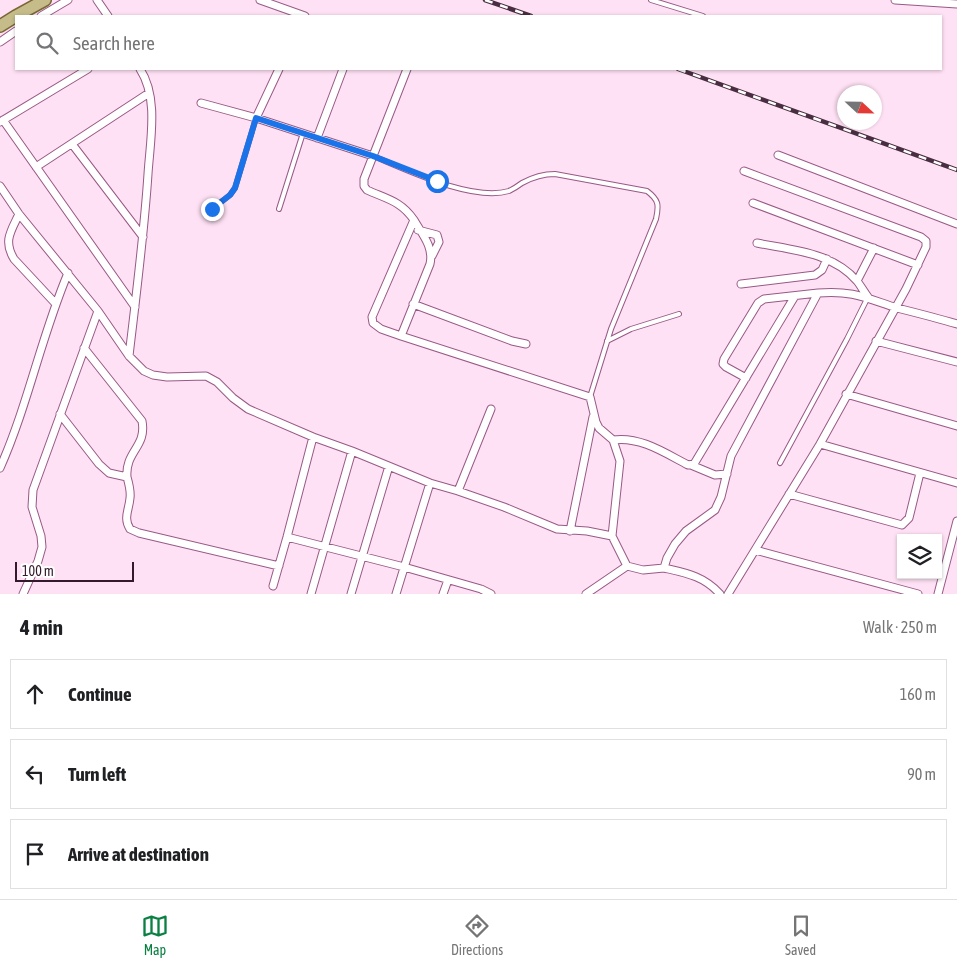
<!DOCTYPE html>
<meta charset="utf-8">
<style>
body{margin:0;font-family:"Asap Condensed",sans-serif;background:#f2f2f2;color:#202124}
.controls{position:absolute;right:15px;bottom:15px;display:grid;overflow:hidden;border-radius:0px;box-shadow:0 1px 4px #0004}
.controls button{width:45px;height:45px;display:grid;place-items:center;padding:0;border:0;border-bottom:1px solid #e0e0e0;background:#fff;color:#202124;font:25px sans-serif}
.compass{position:absolute;left:837px;top:85px;width:45px;height:45px;border-radius:50%;background:#fff;box-shadow:0 1px 4px #0004;rotate:112deg}
.scale{position:absolute;left:15px;bottom:12px;width:119px;box-sizing:border-box;padding-left:5px;border:2px solid #33192b;border-top:0;font-size:14px;line-height:18px;white-space:nowrap;color:#33192b;-webkit-text-stroke:4px #fff;paint-order:stroke}
.stop{position:absolute;width:15px;height:15px;margin:-11px;border:4px solid #1a73e8;border-radius:50%;background:#fff}
.stop.end{background:#1a73e8;border-color:#fff;box-shadow:0 1px 5px #0008}
.list{margin:0;padding:0;list-style:none}
h2{display:flex;justify-content:space-between;align-items:center;height:65px;margin:0;padding:0 20px;font-size:21px}
h2 small{font-size:16px;font-weight:400;color:#757577}
.list li{display:grid;grid-template-columns:32px 1fr auto;gap:15px;align-items:center;box-sizing:border-box;height:70px;margin:0 10px 10px;padding:0 10px;border:1px solid #e0e0e0;border-radius:0px}
.list b{display:block;font-size:19px;white-space:nowrap}
.list em{font-size:16px;font-style:normal;color:#757577}
.icon{flex:none;width:28px;height:28px;fill:none;stroke:currentColor;stroke-width:2;stroke-linecap:round;stroke-linejoin:round}
.map{position:relative;flex:none;width:957px;height:594px;overflow:hidden}
.search{position:absolute;background:#fff;box-shadow:0 1px 4px #0004;left:15px;right:15px;top:15px;height:55px;display:flex;align-items:center;gap:12px;box-sizing:border-box;padding:0 18px;border-radius:0px;color:#757577;font-size:19px}
.sheet{height:305px;background:#fff}
nav{display:flex;justify-content:space-around;align-items:center;box-sizing:border-box;height:70px;border-top:1px solid #e0e0e0;background:#fff;font-size:14px;color:#757577}
nav a{display:grid;justify-items:center;gap:2px}
nav .on{color:#0b8043}
.map>svg:first-child{display:block}
</style>
<div class="map">
<svg width="957" height="594" viewBox="0 0 957 594">
<rect width="100%" height="100%" fill="#fee1f4"/>
<g fill="none" stroke-linecap="round" stroke-linejoin="round">
<g stroke="#985985" stroke-width="6">
<path id="service" d="M651,0L703,16
M373,156C407,170 473,202 509,191C513,189 518,186 522,183C533,177 542,174 555,174L647,191C659,200 659,205 656,219L611,329L590,397
M212,209L230,195L235,188L256,118
M279,209L303,133
M607,341L631,329L679,314
M780,463L847,339L868,297"/>
</g>
<g stroke="#985985" stroke-width="9">
<path id="minor" d="M97,0L108,16
M260,0L305,16
M895,0L957,4
M41,16L68,0
M0,42L16,31
M201,103L256,118L373,156
M256,118L279,69
M3,120L135,307
M0,122L88,69
M317,138L343,69
M72,144L143,237
M778,155L957,224
M36,167L149,93
M0,186L19,214L98,311L129,356L144,371L153,375L167,377L206,376L217,382L233,398L248,409L313,437L352,451L430,483L458,491L504,507L557,529L587,531L612,536L620,461L613,440L599,428L596,422L590,397L401,336L381,329L373,323L372,317L414,220C401,201 387,199 367,190L364,186V179L407,69
M753,203L918,265
M19,214C11,231 3,241 14,259L55,303
M418,230L437,235L439,242L432,256
M757,243C792,250 832,252 857,281C861,286 864,292 868,297
M857,281L874,248
M741,284L815,275L822,270L827,259
M413,304L512,341L526,344
M401,336L430,264C434,247 422,234 414,220
M876,341L957,362
M84,348L142,421C147,447 125,451 127,477
M129,356C136,296 144,235 148,174C150,141 159,98 140,69
M746,378L726,367L723,364L724,359L758,303L764,299L818,293
M846,394L957,426
M60,414L99,464L109,473L127,477C129,484 131,491 130,498C129,510 123,518 130,529L139,533L279,566
M613,440C640,436 665,453 688,465L694,464L795,296
M820,444L957,483
M691,465L715,475L727,474
M0,468C28,405 41,337 68,273
M458,491L491,409
M789,494L902,525L909,518L920,473
M570,531L593,417
M612,536L627,566L643,570L664,568
M287,537L404,567L481,589L491,594
M755,550L918,594
M273,586L287,537L313,437
M23,594L38,561L42,547L41,536L32,507L33,490L98,311
M311,594L352,451
M351,594L389,466
M396,594L430,483
M443,594L448,580
M586,594L627,566
M720,594C704,576 686,573 664,568L667,558L675,544L686,531L715,510L721,497L731,456L818,293C852,290 866,298 897,308C917,313 937,318 957,324
M728,594L820,444L906,289L926,247V241L921,237L744,171
M938,594L957,521"/>
</g>
<g stroke="#796635" stroke-width="14">
<path id="primary" d="M16,16L45,0
M0,26L16,16"/>
</g>
<use href="#service" stroke="#fff" stroke-width="4"/>
<use href="#minor" stroke="#fff" stroke-width="7"/>
<use href="#primary" stroke="#c5bc89" stroke-width="11"/>
<g stroke="#482e40" stroke-width="4.5">
<path id="rail" d="M485,0L531,16
M678,69L957,170"/>
</g>
<use href="#rail" stroke="#fff" stroke-width="2.5" stroke-dasharray="8" stroke-linecap="butt"/>
</g>
<g fill="none" stroke-linecap="round" stroke-linejoin="round">
<path stroke="#1a73e8" stroke-width="6" d="M212,209L230,195L235,188L256,118L373,156L437,181"/>
</g>
</svg>
<div class="controls">
<button><svg class="icon" aria-label="layers" viewBox="0 0 24 24"><path d="M12 4l9 5-9 5-9-5zM3 14l9 5 9-5"/></svg></button>
</div>
<svg class="compass" viewBox="-18 -18 36 36"><path d="M0-13l5 13h-10z" fill="#e53935"/><path d="M0 13l5-13h-10z" fill="#757577"/></svg>
<div class="scale">100 m</div>
<div class="stop" style="left:437px;top:181px"></div>
<div class="stop end" style="left:212px;top:209px"></div>
<div class="search"><svg class="icon" aria-label="search" viewBox="0 0 24 24"><circle cx="10" cy="10" r="6"/><path d="M15 15l6 6"/></svg>Search here</div>
</div>
<section class="sheet">
<h2>4 min<small>Walk · 250 m</small></h2>
<ul class="list">
<li><svg class="icon" aria-label="ahead" viewBox="0 0 24 24"><path d="M12 20V5M6 11l6-6 6 6"/></svg><div><b>Continue</b></div><em>160 m</em></li>
<li><svg class="icon" aria-label="left" viewBox="0 0 24 24"><path d="M17 20v-9H6M10 6l-5 5 5 5"/></svg><div><b>Turn left</b></div><em>90 m</em></li>
<li><svg class="icon" aria-label="arrive" viewBox="0 0 24 24"><path d="M6 21V4h12l-3 4 3 4H6"/></svg><div><b>Arrive at destination</b></div></li>
</ul>
</section>
<nav>
<a class="on"><svg class="icon" aria-label="map" viewBox="0 0 24 24"><path d="M3 6l6-2 6 2 6-2v14l-6 2-6-2-6 2zM9 4v14M15 6v14"/></svg>Map</a>
<a><svg class="icon" aria-label="directions" viewBox="0 0 24 24"><path d="M12 3l9 9-9 9-9-9zM9 14v-3h6M13 9l2 2-2 2"/></svg>Directions</a>
<a><svg class="icon" aria-label="saved" viewBox="0 0 24 24"><path d="M7 4h10v16l-5-4-5 4z"/></svg>Saved</a>
</nav>
